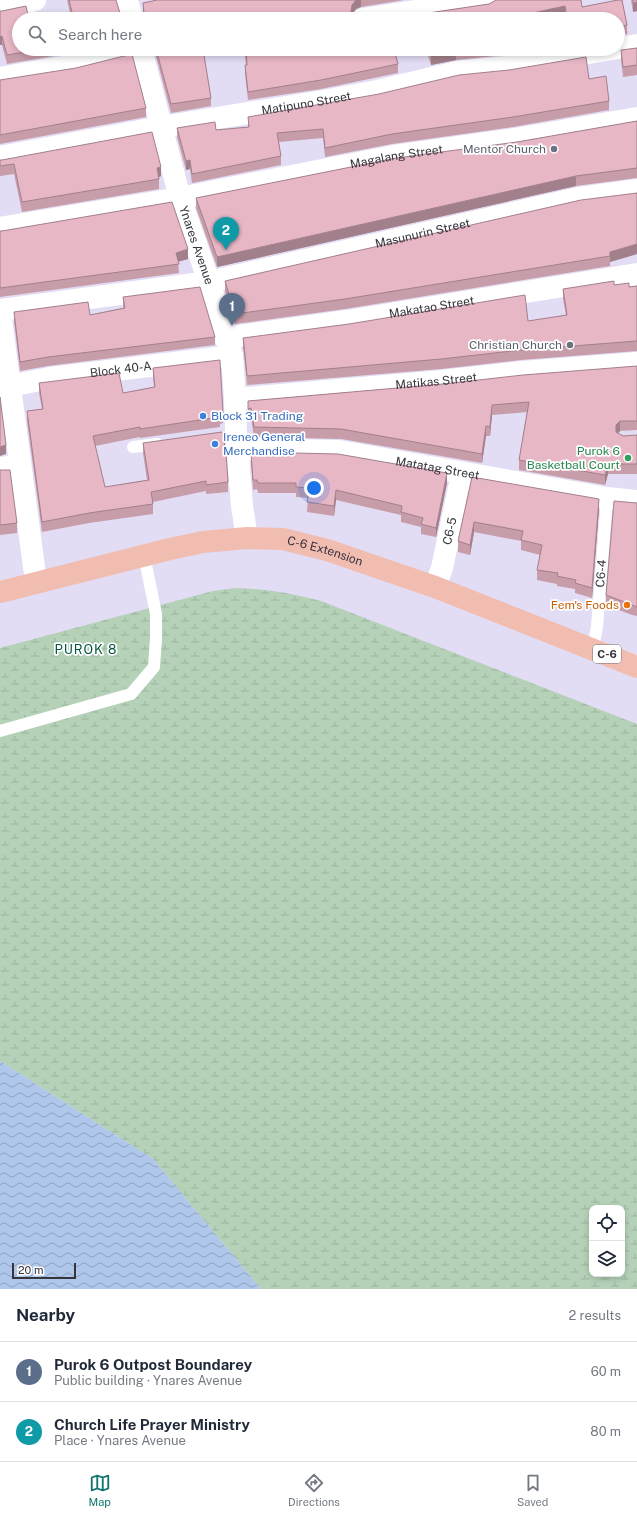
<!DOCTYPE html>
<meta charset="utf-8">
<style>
body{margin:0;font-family:"Public Sans",sans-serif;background:#f6f6f7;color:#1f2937}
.controls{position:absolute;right:12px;bottom:12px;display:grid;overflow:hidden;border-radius:8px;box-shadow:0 2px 6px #0003}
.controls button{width:36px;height:36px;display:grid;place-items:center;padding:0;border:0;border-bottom:1px solid #e0e1e3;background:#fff;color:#1f2937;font:20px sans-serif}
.scale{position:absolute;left:12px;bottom:10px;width:64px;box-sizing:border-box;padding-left:4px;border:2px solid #36343d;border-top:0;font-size:11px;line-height:14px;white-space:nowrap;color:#36343d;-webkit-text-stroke:3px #fff;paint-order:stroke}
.you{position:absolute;left:314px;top:488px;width:14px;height:14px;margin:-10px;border:3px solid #fff;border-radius:50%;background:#1a73e8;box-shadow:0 0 0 6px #1a73e833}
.badge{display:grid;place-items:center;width:26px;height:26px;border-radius:50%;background:#0f766e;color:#fff;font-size:13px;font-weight:700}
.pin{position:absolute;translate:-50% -33px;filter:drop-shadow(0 1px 2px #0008)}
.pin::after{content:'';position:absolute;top:21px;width:14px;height:12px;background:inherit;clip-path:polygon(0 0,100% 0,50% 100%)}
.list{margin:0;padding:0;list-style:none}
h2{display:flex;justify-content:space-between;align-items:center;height:52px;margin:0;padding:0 16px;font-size:17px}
h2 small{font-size:13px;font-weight:400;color:#747a83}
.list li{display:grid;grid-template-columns:26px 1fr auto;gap:12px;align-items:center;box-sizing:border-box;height:60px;padding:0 16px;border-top:1px solid #e0e1e3}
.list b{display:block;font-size:15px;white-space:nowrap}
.list p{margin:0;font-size:13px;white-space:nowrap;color:#747a83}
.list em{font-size:13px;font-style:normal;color:#747a83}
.icon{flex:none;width:22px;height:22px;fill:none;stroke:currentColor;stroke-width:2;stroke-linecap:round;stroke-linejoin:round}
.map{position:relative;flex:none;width:637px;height:1289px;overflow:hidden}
.search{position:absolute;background:#fff;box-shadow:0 2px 6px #0003;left:12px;right:12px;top:12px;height:44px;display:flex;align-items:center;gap:10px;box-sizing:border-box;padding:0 14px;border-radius:22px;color:#747a83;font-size:15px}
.sheet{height:172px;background:#fff}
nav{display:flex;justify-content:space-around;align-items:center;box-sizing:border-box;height:56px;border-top:1px solid #e0e1e3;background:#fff;font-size:11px;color:#747a83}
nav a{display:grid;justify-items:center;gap:2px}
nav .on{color:#0f766e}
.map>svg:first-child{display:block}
</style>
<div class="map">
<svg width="637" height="1289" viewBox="0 0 637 1289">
<defs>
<pattern id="wetland-marsh" width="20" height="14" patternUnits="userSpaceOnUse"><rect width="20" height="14" fill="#b5d2b9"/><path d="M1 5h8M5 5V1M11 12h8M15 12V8" fill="none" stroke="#9cb5a0"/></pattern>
<pattern id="water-waves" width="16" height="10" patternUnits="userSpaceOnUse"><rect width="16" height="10" fill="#b0c7ec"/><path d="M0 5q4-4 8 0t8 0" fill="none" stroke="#90a2c0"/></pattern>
</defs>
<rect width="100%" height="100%" fill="#e2dcf4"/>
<path fill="url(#wetland-marsh)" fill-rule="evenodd" d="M236,588C267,589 291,593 321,601L637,724V1289H261L153,1159L0,1061V648L213,591ZM592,1208H622V1274H592Z"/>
<path fill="url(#water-waves)" d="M0,1061L153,1159L261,1289H0Z"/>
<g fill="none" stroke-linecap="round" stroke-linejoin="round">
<g stroke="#fff" stroke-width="12">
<path d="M133,447L157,444"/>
<path id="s1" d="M593,648L597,627L607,498"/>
<path d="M0,731L131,694L154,667L156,638V614L144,555"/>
</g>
<g stroke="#fff" stroke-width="22">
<path d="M127,0L132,19"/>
<path d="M0,8L35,0"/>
<path d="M363,19L487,0"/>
<path d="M618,48L637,45"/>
<path id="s2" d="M141,49L180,198L209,282L232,356L235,399L236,432L242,506L247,538"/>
<path d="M0,78L74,65L136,49"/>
<path id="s3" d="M0,157L161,127L323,101L377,91L457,72L507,67L613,49"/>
<path id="s4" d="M0,228L180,198L394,156L515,139L637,118"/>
<path id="s5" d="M0,310L209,282L579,198L637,190"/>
<path d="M0,312L36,582"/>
<path id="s6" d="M225,338L347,321L637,274"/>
<path id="s7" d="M10,386L50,378L232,356"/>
<path id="s8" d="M235,399L442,381L522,372L637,363"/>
<path id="s9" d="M237,449L339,451L607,498L637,501"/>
<path d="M0,468L20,465"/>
<path id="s10" d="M435,587L442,568L462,474"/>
</g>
<path stroke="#f2bdb1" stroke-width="22" id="s11" d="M0,592L170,549L203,542L247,538L283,539L327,550L435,587L637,667"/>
</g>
<path fill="#c79daa" d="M67,0H116L70,13Z
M157,0H404L361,7L356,9L352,14L353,18L355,19H141L143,15V3Z
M496,0H581L582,7L618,0H622L627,25V34L618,35V19H566L565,15L547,19H388L489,4Z
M631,0H637V11L633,12Z
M0,11L19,49H86L71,53L7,64L2,45Z
M637,48V75L623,77L621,60V50Z
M154,49H203L211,98V106L171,113Z
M244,49H422L396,56L398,64V73L321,89L248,100L245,74V65H246Z
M426,49H533V50L505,55L456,60L431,65Z
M589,79L609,101V110L513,127L392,144L325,157L323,138L279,142L281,156V165L192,183L190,169L186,170L177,137V128L216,130L248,127V117Z
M0,80L146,108V117L0,144Z
M637,121V178L576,186L217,267L196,208V198Z
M0,160L161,176L159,177V189L22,212L14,174L0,176Z
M637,193V254L610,262V266L345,309L235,324L225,291V281Z
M0,231L188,259L178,262L179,273L0,297Z
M614,285L629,287L637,286V351L521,360L441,369L247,385L244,355L243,348V338L528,321L566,315L563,299V289Z
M123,297L215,337V345L48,366L20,371L14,321V312L90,315L123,308Z
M637,366V430L620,431L618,433L623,436L637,435V474H608L605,485L519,470V460L527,412L492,415L490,436H486L482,463L341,439L254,437L251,418L248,419V401L443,384Z
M153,368L223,413V423L220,424V427L140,438V437L95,446L105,487L147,480L143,453V443L228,482V492L206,494V491L153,502V514L89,523L42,532L27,421V411L42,409L39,393V383L123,393L154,387L153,378Z
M251,452L447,483L436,537L421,534V527L401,522V515L336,500L334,516L307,512L308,498L296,497V493H258L257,489L253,490L251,462Z
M0,470L17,523V533L0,535Z
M472,477L599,509L592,598L575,593V589L557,586V584L537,580V570L540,555L521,550V541L474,532L470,555L458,552V541Z
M637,503V616L632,615L606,605V595Z"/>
<path fill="#a2808b" d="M356,0H361V7L356,9L352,14L351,12L352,5Z
M637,2V11L633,12V3Z
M565,6V15L547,19H528V14Z
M2,36V45H0V37Z
M71,49H86L71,53Z
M394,49H422L394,56Z
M456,51V60L431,65V56Z
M190,160V169L186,170V161Z
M161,167V176L157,178V168Z
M576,176V186L217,267V257Z
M637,244V254L610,262V252Z
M188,249V259L176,262V253Z
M492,405V415L490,436V427Z
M620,421V431L616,435V425Z
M486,426V436L482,463V454Z
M6,445V454L0,456V447Z
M608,464V474L605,485V475Z
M447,473V483L436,537V528Z
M336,490V500L334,516V506Z
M599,499V509L592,598V588Z
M474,522V532L470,555V545Z"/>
<path fill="#e7b7c6" stroke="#a2808b" d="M69,0H116L120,13L123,19H49L72,12Z
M157,0H356L352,5L351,12L353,18L355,19H242L241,14L218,19H141L144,13L143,3Z
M496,0H581L582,7L618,0H622L627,25L618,27V19H567L565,6L528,14L529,19H388L489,4Z
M633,0H637V2L633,3Z
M26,6L29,19H19V49H43L7,55L2,36L0,37V11H2Z
M637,48V65L623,67L621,50Z
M156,49H203L211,98L171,104Z
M246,49H394L398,64L321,80L248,92L245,65H247Z
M429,49H473L456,51L431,56Z
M132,54L146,108L0,135V80L76,68Z
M586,57L589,79L606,76L609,101L513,117L392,134L325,148L323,129L277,133L281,156L192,174L190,160L186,161L177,128L215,122L216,130L249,127L248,117L379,94L459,75L509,70Z
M637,121V168L576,176L217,257L196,198L396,158L517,142Z
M152,132L161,167L157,168L159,179L22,202L14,164L0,166V160H2Z
M637,193V244L610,252V256L345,299L235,314L225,281L581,200Z
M172,202L188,249L176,253L179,264L0,288V231H2Z
M614,281V285L629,283V287L637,286V341L521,350L441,359L247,376L244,345L243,338L349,324L525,295L528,321L567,315L563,289Z
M200,287L215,337L48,357L20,362L14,312L88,302L90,315L125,308L123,297Z
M220,360L223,413L219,414L220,417L140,429V427L93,436L105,487L149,480L143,443L222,432L226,452L228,482L206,485V481L151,492L153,504L89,513L42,522L27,411L43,409L39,383L119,373L123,393L155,387L153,368Z
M637,366V421H620L616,425V432L623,436L637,435V464H608L605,475L519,460L529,402L492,405L490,427L486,426L482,454L341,429L254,427L251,408L248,409V401L443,384L523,375Z
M0,397L6,445L0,447Z
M251,452L338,454L447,473L436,528L421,524L423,518L401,512L402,506L336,490L334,506L307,502L309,488L296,487V483H258L257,480H253Z
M0,470H10L17,523L0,525Z
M472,477L599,499L592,588L575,583L576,580L557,576L558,573L537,570L542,545L521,540L523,531L474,522L470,545L458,541Z
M614,501L637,503V607L632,605L606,595Z"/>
<g fill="#6b7280" stroke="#fff" stroke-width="1.5">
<circle cx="554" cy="149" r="4"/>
<circle cx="570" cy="345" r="4"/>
</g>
<g fill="#3f7fe0" stroke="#fff" stroke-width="1.5">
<circle cx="203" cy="416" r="4"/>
<circle cx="215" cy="444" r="4"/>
</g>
<circle fill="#2e9e5b" stroke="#fff" stroke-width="1.5" cx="628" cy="458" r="4"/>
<circle fill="#e8710a" stroke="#fff" stroke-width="1.5" cx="627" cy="605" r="4"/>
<g text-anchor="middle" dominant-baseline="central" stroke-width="3.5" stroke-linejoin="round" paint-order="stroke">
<rect fill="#fff" stroke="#727177" stroke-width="1" x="593" y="645" width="28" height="18" rx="3"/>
<g font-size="11" font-weight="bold" fill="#36343d">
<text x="607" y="654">C-6</text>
</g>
<g font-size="12" fill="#36343d" stroke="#fff">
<text stroke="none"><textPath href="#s3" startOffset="311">Matipuno Street</textPath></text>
<text stroke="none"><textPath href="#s4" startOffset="403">Magalang Street</textPath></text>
<text stroke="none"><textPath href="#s5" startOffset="430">Masunurin Street</textPath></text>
<text stroke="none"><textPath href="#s2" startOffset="204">Ynares Avenue</textPath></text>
<text stroke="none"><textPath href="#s6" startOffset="209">Makatao Street</textPath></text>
<text stroke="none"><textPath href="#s7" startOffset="112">Block 40-A</textPath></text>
<text stroke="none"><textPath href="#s8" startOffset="202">Matikas Street</textPath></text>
<text stroke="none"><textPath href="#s9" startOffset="202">Matatag Street</textPath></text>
<text stroke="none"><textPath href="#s10" startOffset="58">C6-5</textPath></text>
<text stroke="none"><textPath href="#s11" startOffset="333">C-6 Extension</textPath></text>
<text stroke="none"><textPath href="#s1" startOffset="75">C6-4</textPath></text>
</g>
<g font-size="12" fill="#5b616d" stroke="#fff" text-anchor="end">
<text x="546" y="149">Mentor Church</text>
<text x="562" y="345">Christian Church</text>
</g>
<g font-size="12" fill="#366cbe" stroke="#fff" text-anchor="start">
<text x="211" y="416">Block 31 Trading</text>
<text x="223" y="437">Ireneo General<tspan x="223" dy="14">Merchandise</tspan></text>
</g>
<g font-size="12" fill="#27864d" stroke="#fff" text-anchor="end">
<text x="620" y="451">Purok 6<tspan x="620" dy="14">Basketball Court</tspan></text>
</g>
<g font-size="12" fill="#c56008" stroke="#fff" text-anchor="end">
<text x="619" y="605">Fem's Foods</text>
</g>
<g font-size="13" letter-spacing="1" fill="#04553e" stroke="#fff">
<text x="86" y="649">PUROK 8</text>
</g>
</g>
</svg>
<div class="controls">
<button><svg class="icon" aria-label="locate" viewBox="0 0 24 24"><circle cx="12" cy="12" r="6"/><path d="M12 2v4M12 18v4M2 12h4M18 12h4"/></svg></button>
<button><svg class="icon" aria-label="layers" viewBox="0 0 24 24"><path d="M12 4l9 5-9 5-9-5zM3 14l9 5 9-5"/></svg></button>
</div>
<div class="scale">20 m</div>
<div class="you"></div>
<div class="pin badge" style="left:232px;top:326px;background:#5c6f8a">1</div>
<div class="pin badge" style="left:226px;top:250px;background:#0f9aa8">2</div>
<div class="search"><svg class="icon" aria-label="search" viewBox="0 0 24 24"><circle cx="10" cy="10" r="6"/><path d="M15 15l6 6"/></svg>Search here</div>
</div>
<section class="sheet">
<h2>Nearby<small>2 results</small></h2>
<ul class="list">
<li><span class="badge" style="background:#5c6f8a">1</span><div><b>Purok 6 Outpost Boundarey</b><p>Public building · Ynares Avenue</p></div><em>60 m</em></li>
<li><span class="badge" style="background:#0f9aa8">2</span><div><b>Church Life Prayer Ministry</b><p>Place · Ynares Avenue</p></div><em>80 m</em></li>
</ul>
</section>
<nav>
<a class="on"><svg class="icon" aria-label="map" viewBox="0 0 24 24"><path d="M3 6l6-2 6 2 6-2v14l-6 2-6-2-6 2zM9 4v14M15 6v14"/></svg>Map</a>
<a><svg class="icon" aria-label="directions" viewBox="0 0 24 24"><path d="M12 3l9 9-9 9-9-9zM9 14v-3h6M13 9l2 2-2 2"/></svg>Directions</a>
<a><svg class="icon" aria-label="saved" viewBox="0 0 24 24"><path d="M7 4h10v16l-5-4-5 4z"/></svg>Saved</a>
</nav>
